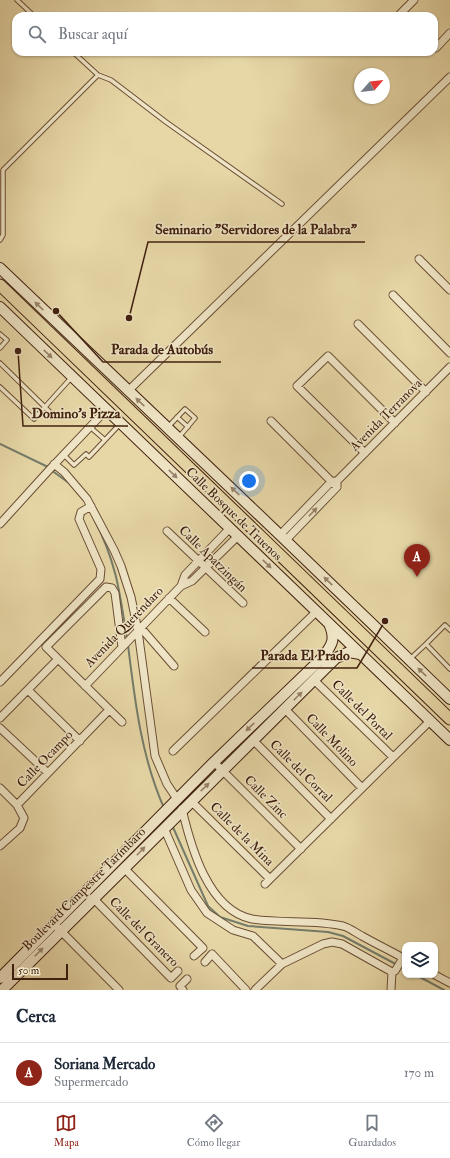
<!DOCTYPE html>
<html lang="es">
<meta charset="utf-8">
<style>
body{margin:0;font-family:"IM FELL Double Pica",serif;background:#f6f6f7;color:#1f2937}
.controls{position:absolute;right:12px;bottom:12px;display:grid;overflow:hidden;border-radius:8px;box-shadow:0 1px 3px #0004}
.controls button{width:36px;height:36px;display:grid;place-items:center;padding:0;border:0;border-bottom:1px solid #e0e1e3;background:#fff;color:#1f2937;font:20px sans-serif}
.compass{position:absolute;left:354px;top:68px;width:36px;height:36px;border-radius:50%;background:#fff;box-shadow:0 1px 3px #0004;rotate:62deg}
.scale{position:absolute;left:12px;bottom:10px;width:56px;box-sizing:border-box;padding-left:4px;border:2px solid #41200f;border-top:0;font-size:11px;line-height:14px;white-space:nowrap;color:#41200f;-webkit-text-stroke:3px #efe5c6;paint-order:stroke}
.you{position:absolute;left:249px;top:481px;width:14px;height:14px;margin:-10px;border:3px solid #fff;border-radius:50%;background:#1a73e8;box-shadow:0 0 0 6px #1a73e833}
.badge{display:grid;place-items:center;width:26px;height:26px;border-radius:50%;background:#8f2418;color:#fff;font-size:13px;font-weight:700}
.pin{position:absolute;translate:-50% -33px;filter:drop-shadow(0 1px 2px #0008)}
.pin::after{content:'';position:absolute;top:21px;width:14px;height:12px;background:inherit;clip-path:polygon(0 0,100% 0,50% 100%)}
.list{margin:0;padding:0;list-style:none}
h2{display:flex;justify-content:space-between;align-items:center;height:52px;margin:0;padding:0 16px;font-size:17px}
h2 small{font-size:13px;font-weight:400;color:#747a83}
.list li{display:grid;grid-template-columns:26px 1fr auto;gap:12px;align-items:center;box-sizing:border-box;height:60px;padding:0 16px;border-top:1px solid #e0e1e3}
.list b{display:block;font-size:15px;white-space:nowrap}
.list p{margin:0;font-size:13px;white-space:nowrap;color:#747a83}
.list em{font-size:13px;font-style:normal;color:#747a83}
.icon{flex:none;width:22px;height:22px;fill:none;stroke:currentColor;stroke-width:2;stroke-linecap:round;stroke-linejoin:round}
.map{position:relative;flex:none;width:450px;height:990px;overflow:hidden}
.search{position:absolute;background:#fff;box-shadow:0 1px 3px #0004;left:12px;right:12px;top:12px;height:44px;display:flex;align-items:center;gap:10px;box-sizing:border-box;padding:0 14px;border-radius:12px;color:#747a83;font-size:15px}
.sheet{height:112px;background:#fff}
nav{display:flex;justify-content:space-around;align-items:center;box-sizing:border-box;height:56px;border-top:1px solid #e0e1e3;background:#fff;font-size:11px;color:#747a83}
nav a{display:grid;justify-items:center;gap:2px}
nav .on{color:#8f2418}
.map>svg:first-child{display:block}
</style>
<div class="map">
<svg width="450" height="990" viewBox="0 0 450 990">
<rect width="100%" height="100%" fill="#e7d7a7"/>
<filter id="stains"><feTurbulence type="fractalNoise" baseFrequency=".005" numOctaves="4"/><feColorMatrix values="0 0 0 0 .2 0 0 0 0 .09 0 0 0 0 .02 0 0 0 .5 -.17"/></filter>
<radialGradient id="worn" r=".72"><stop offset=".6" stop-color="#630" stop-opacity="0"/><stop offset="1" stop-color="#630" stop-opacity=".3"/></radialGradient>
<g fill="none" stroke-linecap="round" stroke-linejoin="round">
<path stroke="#757c6a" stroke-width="2" d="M0,444L48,467
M51,470L69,483
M94,519C116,561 120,593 127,639
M128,645C135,701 141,756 164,808
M172,825L208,906L220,917L248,926L328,932L343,936L405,969
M416,975L444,990"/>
<g stroke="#6a4e35" stroke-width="5.5">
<path id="lane" d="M17,0L34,16
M73,52L98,75
M0,240L3,235V170L98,75L111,80L166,122L282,204
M0,334L7,340L0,348
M0,363L53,415
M0,387L34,419L71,378
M177,417L188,427
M90,427L105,440
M168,427L185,409L195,418L179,437
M64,455L74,465L86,454L89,457L120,424
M426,644L445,625L450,630
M410,659L426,644L450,669"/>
</g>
<g stroke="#6a4e35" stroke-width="9">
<path id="street" d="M400,14L414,0
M436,48L450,33
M419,259L450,290
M393,295L450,353
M358,324L426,392
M128,391L450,77
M271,421L337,487
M365,453L297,386L328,356L395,423
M54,464L64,472L87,499L114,550L121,566L131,597L138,631L155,756L167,784L177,799
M0,524L50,469L106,410
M167,531L243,603
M280,535L331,482L338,480L450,367
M286,540L337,487V484
M181,586L192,581L238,536
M169,598L205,632
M141,628L174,666
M314,680L393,757
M0,682L100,579L101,569L79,519L81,512L91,506
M85,686L181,586L185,575L230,528
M28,690L80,741
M285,709L362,788
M0,718L58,659
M122,722L46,647L106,587L112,588L115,593L122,647
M0,728L48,773
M253,740L331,819
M173,751L316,612
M214,762L301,849
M0,788L17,805L24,818L20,828L0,846
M191,801L270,879L265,884
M17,805L109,710
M182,809C191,847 208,910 252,919C282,924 313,919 343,926C350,928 356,933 362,936C376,944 391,951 405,959
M164,828L191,890L207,913L233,930L253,936L282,964
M124,868L203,948L194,956
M270,879L430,721
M93,898L171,978L178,971
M58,928L119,990
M205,962L212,954L246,990
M435,975L450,983
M183,990L180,986L187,979
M255,990L282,964L323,944L332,942L342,944L392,972L395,971L403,958
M391,990L392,972"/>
</g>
<g stroke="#41200f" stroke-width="12">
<path id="secondary" d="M0,268L280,535L450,699
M0,307L450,740
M0,978L214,762L323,657C331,646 336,640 330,626
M2,990L336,658L349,652L360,654"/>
</g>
<g stroke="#41200f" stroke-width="13">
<path id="primary" d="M0,285L450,719"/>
</g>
<use href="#lane" stroke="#efe5c6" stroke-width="3.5"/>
<use href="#street" stroke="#efe5c6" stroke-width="7"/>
<use href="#secondary" stroke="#efe5c6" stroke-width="10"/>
<use href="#primary" stroke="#e7d7a7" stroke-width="11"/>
</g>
<defs><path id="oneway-solid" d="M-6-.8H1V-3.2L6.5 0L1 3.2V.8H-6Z"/></defs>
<g fill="#98826a">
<use href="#oneway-solid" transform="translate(39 306) rotate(-136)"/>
<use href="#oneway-solid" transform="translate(48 354) rotate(44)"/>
<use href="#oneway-solid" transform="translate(140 402) rotate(-137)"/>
<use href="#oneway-solid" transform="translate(173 474) rotate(44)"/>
<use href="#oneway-solid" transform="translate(235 491) rotate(-137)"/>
<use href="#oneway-solid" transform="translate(313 512) rotate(-46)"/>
<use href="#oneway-solid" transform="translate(267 564) rotate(44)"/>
<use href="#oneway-solid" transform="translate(328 581) rotate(-136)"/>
<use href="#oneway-solid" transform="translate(422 672) rotate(-136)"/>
<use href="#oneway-solid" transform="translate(298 696) rotate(-45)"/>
<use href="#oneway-solid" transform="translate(250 727) rotate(136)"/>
<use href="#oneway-solid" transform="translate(205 787) rotate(-44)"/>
<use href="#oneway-solid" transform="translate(141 851) rotate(-46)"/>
<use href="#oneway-solid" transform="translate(39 952) rotate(-45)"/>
</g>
<g text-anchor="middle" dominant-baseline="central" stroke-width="3" stroke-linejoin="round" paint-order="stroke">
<g font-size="13" fill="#41200f" stroke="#efe5c6">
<text transform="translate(386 415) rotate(-45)">Avenida Terranova</text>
<text transform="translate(234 514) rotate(44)">Calle Bosque de Truenos</text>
<text transform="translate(213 559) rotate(44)">Calle Apatzingán</text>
<text transform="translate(124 627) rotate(-46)">Avenida Queréndaro</text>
<text transform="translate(362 710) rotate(45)">Calle del Portal</text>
<text transform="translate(332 740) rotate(46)">Calle Molino</text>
<text transform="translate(45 759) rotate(-46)">Calle Ocampo</text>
<text transform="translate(301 771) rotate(45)">Calle del Corral</text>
<text transform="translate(266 797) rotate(45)">Calle Zinc</text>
<text transform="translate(242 834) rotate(45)">Calle de la Mina</text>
<text transform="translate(84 889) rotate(-45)">Boulevard Campestre Tarímbaro</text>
<text transform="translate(144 932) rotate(45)">Calle del Granero</text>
</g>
</g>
<path fill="none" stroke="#41200f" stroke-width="1.5" d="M129 318L148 242H365M56 311L103 362H221M18 351L23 426H128M385 621L357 668H252"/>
<g fill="#41200f" stroke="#efe5c6" stroke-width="1.5">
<circle cx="129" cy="318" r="4"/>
<circle cx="56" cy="311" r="4"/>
<circle cx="18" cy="351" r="4"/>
<circle cx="385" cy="621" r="4"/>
</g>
<g font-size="14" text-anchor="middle" font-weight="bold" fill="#41200f" stroke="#efe5c6" stroke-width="3" stroke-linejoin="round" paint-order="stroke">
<text x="256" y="234">Seminario "Servidores de la Palabra"</text>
<text x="162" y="354">Parada de Autobús</text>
<text x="76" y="418">Domino's Pizza</text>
<text x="305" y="660">Parada El Prado</text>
</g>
<rect width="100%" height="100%" filter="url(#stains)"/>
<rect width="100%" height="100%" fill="url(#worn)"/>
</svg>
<div class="controls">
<button><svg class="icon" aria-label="layers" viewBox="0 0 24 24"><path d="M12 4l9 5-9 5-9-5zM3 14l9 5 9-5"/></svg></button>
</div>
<svg class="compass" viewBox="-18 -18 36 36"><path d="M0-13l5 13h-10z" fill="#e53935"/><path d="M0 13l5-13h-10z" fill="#747a83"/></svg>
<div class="scale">50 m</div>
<div class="you"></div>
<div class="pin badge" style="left:417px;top:577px">A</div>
<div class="search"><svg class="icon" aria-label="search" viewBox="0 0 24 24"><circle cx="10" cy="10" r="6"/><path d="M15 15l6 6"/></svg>Buscar aquí</div>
</div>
<section class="sheet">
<h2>Cerca<small></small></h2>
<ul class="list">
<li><span class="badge">A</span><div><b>Soriana Mercado</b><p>Supermercado</p></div><em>170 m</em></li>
</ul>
</section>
<nav>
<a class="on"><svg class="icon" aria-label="map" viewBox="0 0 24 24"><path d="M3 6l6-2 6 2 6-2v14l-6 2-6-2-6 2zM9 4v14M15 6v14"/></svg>Mapa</a>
<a><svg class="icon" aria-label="directions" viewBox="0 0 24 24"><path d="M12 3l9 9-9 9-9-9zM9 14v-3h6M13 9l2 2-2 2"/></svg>Cómo llegar</a>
<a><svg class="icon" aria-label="saved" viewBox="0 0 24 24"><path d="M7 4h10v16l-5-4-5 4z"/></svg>Guardados</a>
</nav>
